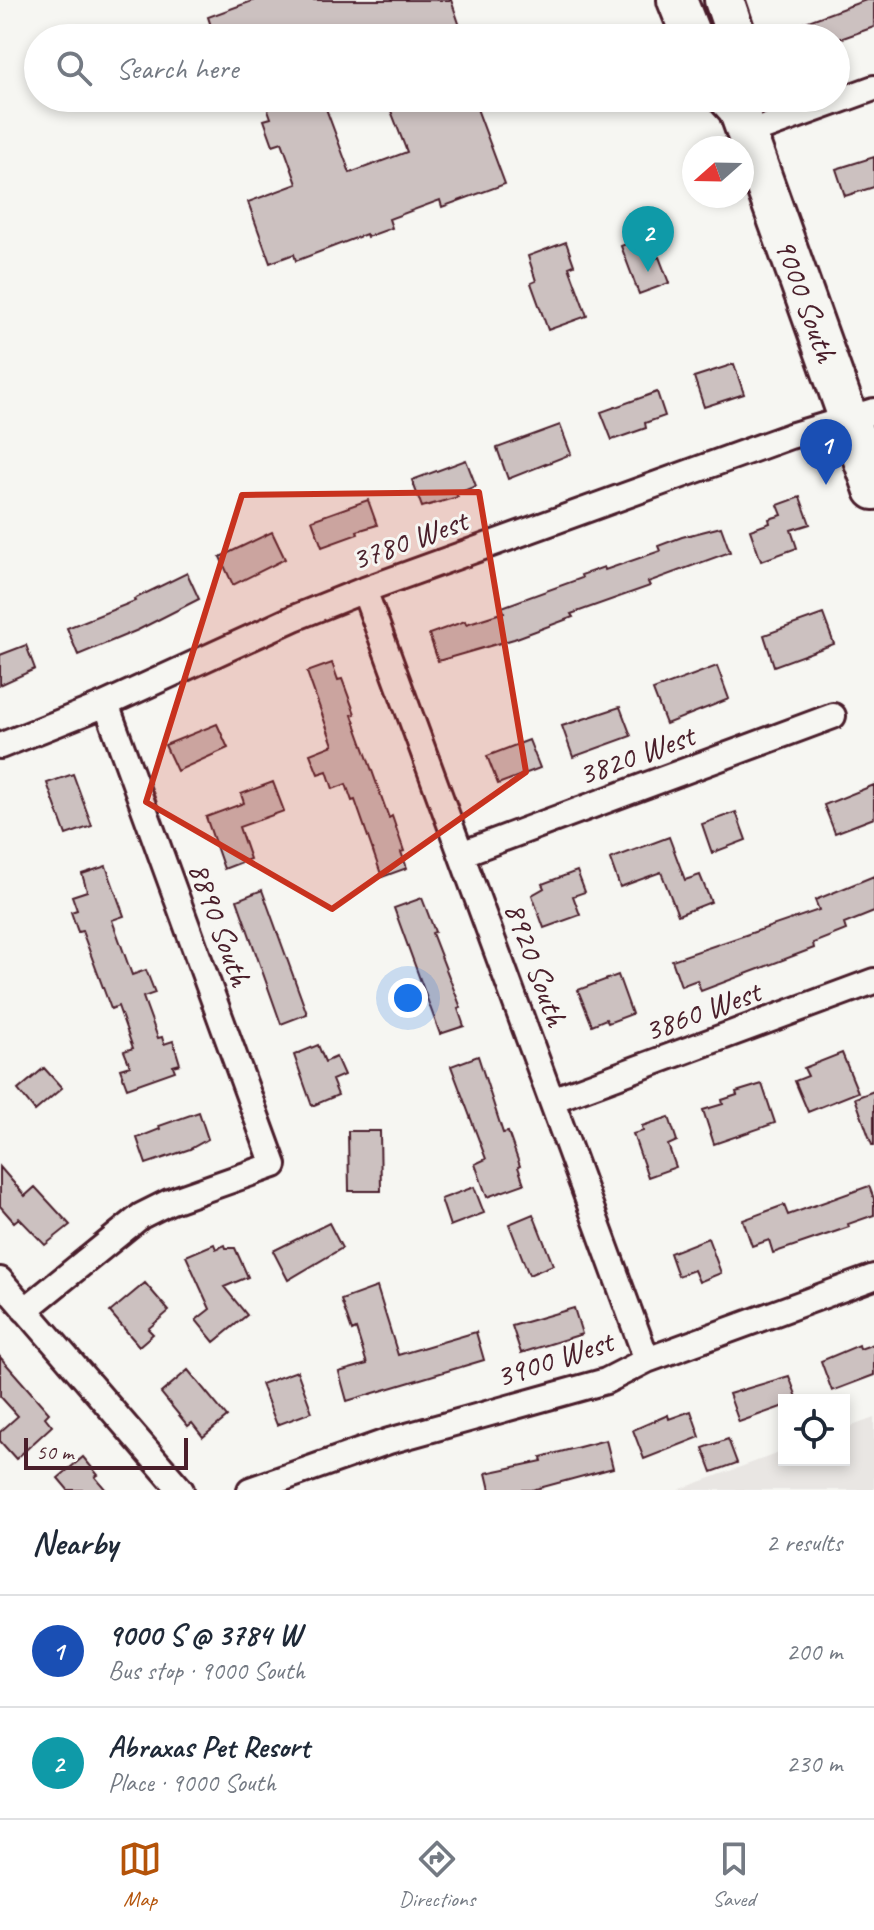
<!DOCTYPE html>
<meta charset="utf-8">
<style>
body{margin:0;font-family:Caveat,sans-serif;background:#f2f2f3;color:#1f2937}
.controls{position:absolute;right:24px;bottom:24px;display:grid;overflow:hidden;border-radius:0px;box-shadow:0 4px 12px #0003}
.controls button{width:72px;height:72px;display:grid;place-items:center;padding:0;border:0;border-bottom:2px solid #e0e1e3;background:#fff;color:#1f2937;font:40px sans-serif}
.compass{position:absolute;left:682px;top:136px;width:72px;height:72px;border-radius:50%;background:#fff;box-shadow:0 4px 12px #0003;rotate:250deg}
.scale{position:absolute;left:24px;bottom:20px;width:164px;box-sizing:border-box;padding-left:8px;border:4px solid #4a1f2b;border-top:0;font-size:22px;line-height:28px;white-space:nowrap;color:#4a1f2b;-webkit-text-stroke:6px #f6f6f2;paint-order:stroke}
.you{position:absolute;left:408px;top:998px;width:28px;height:28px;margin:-20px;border:6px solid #fff;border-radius:50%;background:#1a73e8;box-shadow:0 0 0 12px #1a73e833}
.badge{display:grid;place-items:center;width:52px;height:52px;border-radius:50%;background:#b45309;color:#fff;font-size:26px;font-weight:700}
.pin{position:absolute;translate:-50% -66px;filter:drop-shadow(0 2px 4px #0008)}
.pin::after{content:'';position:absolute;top:42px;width:28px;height:24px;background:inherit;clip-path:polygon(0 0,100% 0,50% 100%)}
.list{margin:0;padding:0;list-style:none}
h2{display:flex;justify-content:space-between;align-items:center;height:104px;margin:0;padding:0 32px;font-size:34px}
h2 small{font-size:26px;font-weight:400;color:#747a83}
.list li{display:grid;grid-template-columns:52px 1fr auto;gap:24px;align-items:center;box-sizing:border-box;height:112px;padding:0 32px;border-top:2px solid #e0e1e3}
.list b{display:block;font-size:30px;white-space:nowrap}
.list p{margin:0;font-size:26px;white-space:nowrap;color:#747a83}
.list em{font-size:26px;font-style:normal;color:#747a83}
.icon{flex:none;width:44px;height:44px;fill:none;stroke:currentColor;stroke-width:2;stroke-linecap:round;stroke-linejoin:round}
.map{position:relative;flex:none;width:874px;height:1490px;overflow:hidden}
.search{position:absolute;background:#fff;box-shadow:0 4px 12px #0003;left:24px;right:24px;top:24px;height:88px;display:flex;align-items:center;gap:20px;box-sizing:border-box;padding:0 28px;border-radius:44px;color:#747a83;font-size:30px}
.sheet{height:328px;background:#fff}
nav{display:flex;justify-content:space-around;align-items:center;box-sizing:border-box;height:112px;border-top:2px solid #e0e1e3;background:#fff;font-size:22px;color:#747a83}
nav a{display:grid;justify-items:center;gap:4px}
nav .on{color:#b45309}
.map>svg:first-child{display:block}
</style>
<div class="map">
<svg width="874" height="1490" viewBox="0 0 874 1490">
<rect width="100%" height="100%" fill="#f6f6f2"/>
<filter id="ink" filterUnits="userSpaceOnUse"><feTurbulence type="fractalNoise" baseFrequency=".0125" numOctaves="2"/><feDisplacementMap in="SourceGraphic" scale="16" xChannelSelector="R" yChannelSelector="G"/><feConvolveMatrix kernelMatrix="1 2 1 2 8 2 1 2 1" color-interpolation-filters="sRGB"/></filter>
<g filter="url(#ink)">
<path fill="#e9e6e3" d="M874,1418V1490H678L784,1451V1460H844V1429Z"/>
<path fill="#ccc1c0" stroke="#4a1f2b" stroke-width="2" d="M255,0H451L464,38H392L388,28L364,36L362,29L338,38H215L208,17Z
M866,0H874V27L843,38H768L767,36Z
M264,98H322L350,173L407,152L386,98H473L505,184L442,207L440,200L389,219L392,228L367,237L366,234L296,261L294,254L270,263L248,202L297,184L282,142L273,145L264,120L271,118Z
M874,157V187L845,196L836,169Z
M638,239L646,258L648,257L650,260L659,257L669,283L639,294L621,246Z
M566,242L574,265L569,267L587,316L548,330L531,283L536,281L528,256Z
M734,364L744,394L704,407L694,377Z
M657,392L665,416L645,423L646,428L612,440L601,412Z
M560,425L571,454L508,479L497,448Z
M466,460L476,486L456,494L458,497L422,507L412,480Z
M800,497L810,524L791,530L797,548L761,561L750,530L770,523L769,519L782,515L778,505Z
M368,500L377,525L357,531L358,534L322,547L312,520Z
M721,527L730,552L648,582L650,586L571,614L573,617L514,639L438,661L429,634L465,621L466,624L504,612L502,607L582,578L581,575L604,567L605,570L660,551L658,546L682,537Z
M272,532L285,559L233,585L220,557Z
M187,573L199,599L138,630L78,655L67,628L135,601L134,599Z
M823,614L834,644L774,666L764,635Z
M26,645L35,669L0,685V655Z
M332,663L338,680L342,679L355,714L352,715L389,818L392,816L404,851L401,852L407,868L382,877L355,800L352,801L346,784L333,789L327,771L318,774L310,754L333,745L307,672Z
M717,666L729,699L666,724L653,690Z
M620,707L631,736L573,757L562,726Z
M217,724L228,748L177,771L165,745Z
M529,740L540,768L498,784L487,756Z
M73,774L92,826L66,835L47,783Z
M273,782L284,811L239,827L250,859L224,869L206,817L244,803L241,794Z
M874,785V818L835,833L824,805Z
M736,812L746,840L712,853L702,824Z
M669,837L685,880L700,875L711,902L678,915L661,872L620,887L610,859Z
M106,866L124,916L112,920L132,975L146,970L155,993L143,997L158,1038L162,1037L164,1044L173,1041L180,1064L173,1066L175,1071L127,1088L120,1069L130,1066L124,1051L133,1048L118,1006L111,1009L82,931L78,932L71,912L77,910L72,896L87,891L82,874Z
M577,871L585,892L573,896L580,915L544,928L532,895L544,888L542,884Z
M874,876V912L844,924L846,930L813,943L814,948L701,991L697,980L681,986L672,960L819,910L815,900Z
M262,890L307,1014L281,1024L237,900Z
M422,898L435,932L432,933L461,1008L458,1009L464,1026L440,1034L394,908Z
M618,975L632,1014L608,1023L606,1019L592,1025L578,990Z
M318,1045L325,1062L336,1057L344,1075L332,1080L338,1095L312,1106L294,1055Z
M842,1053L858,1092L808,1112L795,1081L808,1076L804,1068Z
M478,1056L503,1133L508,1132L520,1166L518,1167L524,1184L487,1197L475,1164L486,1159L451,1066Z
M44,1068L62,1088L35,1111L18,1090Z
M762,1084L775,1123L714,1144L703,1110L723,1104L722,1100L737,1095L736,1092Z
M874,1091V1145H872L855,1098Z
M199,1112L208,1139L190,1149L146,1164L137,1138L160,1129L159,1126Z
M669,1117L677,1141L668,1145L676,1167L648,1177L633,1134L643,1131L642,1126Z
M348,1131H380L381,1191H349Z
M0,1167L25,1196L35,1187L70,1225L45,1245L19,1218L14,1222L0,1206Z
M869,1186L874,1199V1215L848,1224L849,1227L773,1253L769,1240L752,1246L743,1220L784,1205L788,1215Z
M474,1187L484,1213L450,1226L441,1199Z
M533,1214L553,1265L529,1275L509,1224Z
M329,1223L342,1248L288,1280L273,1251Z
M708,1238L721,1273L699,1282L694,1270L678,1276L670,1253Z
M214,1244L216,1249L225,1245L226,1248H235L248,1277L224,1287L247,1315L214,1342L196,1320L210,1309L186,1256Z
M145,1283L169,1311L148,1329L153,1334L139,1346L110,1312Z
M377,1287L398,1355L476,1332L484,1360L347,1401L339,1372L367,1364L356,1329L352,1331L341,1300Z
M574,1308L582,1334L521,1353L512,1326Z
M874,1344V1375L832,1391L821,1361L859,1345L860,1349Z
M0,1357L49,1413L45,1417L52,1426L16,1459L0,1441V1432L18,1416L0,1396Z
M188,1370L227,1417L203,1437L192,1423L188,1426L161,1393Z
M297,1371L312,1412L277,1425L261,1384Z
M789,1376L798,1400H784V1406L739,1422L729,1394Z
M691,1411L700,1437L644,1459L633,1430L668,1415L669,1419Z
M728,1439L737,1463L712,1472L703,1448Z
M606,1440L613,1468L532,1490H490L486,1473L542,1461L541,1457Z
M83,1457L98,1475L95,1477L106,1490H68L58,1478Z"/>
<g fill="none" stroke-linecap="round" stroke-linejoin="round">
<g stroke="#4a1f2b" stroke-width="30">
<path id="minor" d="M747,134L874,88
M364,590L647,1360
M0,746L106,704L294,618L364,590L790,436L874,411
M461,854L833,716
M552,1100L874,981
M0,1280L181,1490
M25,1310L141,1216L169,1202L274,1165L106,704
M250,1490L389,1441L606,1381L647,1360L874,1277"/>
</g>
<g stroke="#4a1f2b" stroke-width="44">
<path id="primary" d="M677,0L692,38
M724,0L737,38
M728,98L738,109L874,490"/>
</g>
<use href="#minor" stroke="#f6f6f2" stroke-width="24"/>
<use href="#primary" stroke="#f6f6f2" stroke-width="38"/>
</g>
</g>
<path fill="#c8321e" fill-opacity="0.2" stroke="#c8321e" stroke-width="6" stroke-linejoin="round" d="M479,492L526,772L332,909L146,802L242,495Z"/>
<g text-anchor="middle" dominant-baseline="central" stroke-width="6" stroke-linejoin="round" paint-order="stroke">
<g font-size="32" fill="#4a1f2b" stroke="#f6f6f2">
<text transform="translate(806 300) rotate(70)">9000 South</text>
<text transform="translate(409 540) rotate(-20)">3780 West</text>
<text transform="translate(636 755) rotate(-20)">3820 West</text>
<text transform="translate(220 924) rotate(70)">8890 South</text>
<text transform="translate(536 964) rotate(70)">8920 South</text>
<text transform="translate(702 1011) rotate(-20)">3860 West</text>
<text transform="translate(554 1359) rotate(-18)">3900 West</text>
</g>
</g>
</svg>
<div class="controls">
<button><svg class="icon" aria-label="locate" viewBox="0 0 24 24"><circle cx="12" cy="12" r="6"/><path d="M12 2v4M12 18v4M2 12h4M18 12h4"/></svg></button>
</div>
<svg class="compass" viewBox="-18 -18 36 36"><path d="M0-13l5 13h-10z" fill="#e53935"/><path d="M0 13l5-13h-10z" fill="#747a83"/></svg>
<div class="scale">50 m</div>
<div class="you"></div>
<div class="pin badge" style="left:826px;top:485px;background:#1a4fb4">1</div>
<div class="pin badge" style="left:648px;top:272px;background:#0f9aa8">2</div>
<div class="search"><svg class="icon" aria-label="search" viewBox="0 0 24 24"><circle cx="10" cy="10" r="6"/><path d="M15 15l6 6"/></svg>Search here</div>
</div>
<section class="sheet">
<h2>Nearby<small>2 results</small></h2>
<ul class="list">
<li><span class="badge" style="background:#1a4fb4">1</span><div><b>9000 S @ 3784 W</b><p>Bus stop · 9000 South</p></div><em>200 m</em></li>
<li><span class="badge" style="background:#0f9aa8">2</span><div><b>Abraxas Pet Resort</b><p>Place · 9000 South</p></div><em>230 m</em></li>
</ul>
</section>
<nav>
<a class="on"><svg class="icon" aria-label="map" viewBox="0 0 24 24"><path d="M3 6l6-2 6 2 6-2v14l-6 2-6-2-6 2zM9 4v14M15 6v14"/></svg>Map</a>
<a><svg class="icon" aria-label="directions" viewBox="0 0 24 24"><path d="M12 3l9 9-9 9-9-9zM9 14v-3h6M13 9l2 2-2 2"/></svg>Directions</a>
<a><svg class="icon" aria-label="saved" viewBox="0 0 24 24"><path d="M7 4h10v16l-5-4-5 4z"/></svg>Saved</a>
</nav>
